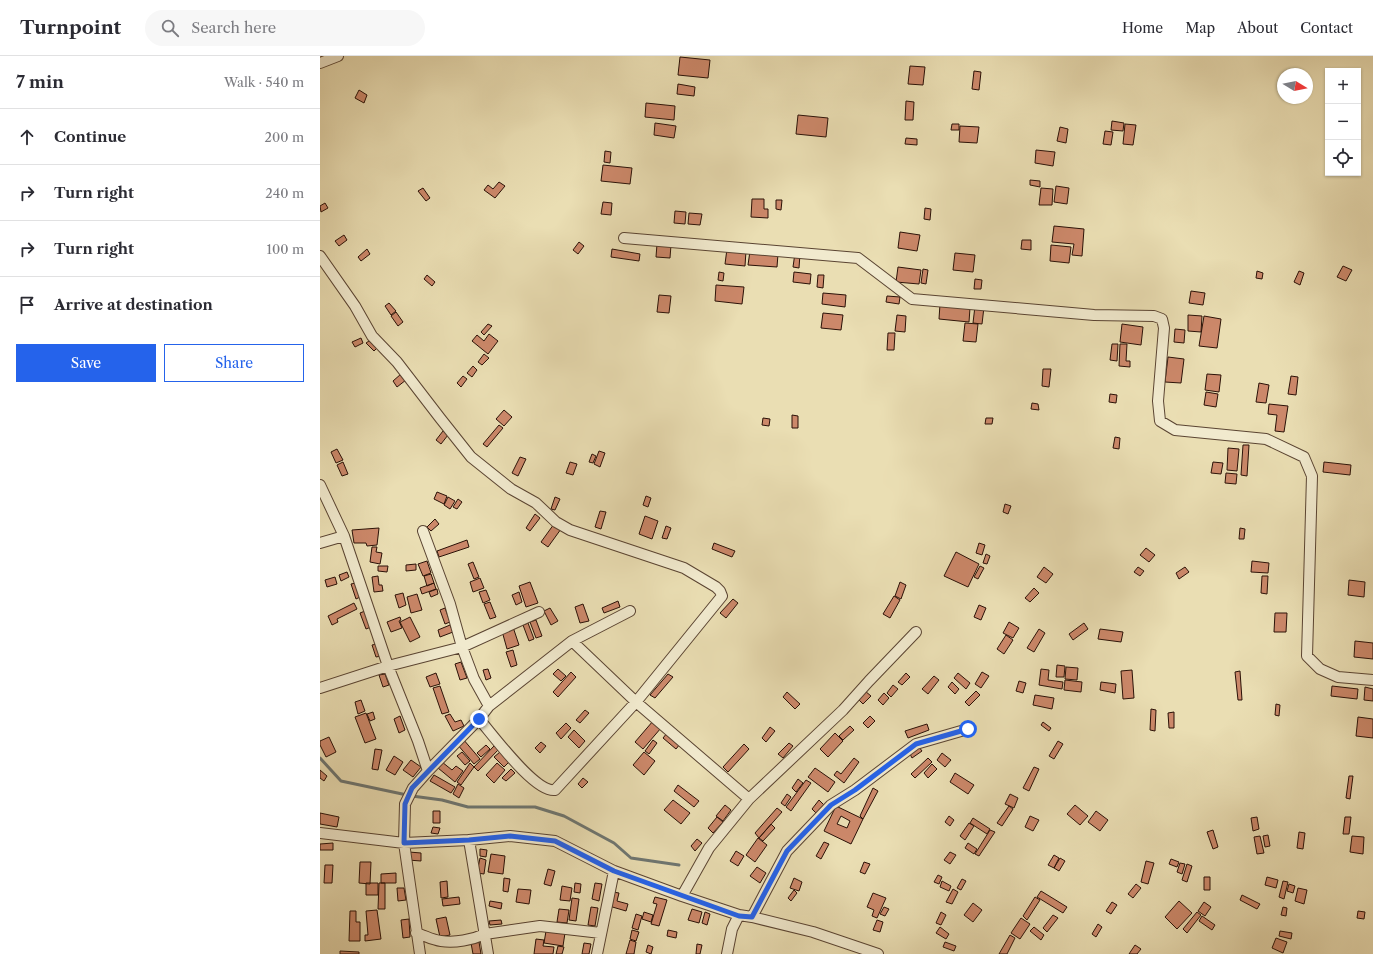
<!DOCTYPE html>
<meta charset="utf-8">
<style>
body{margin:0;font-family:"Libre Caslon Text",serif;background:#f7f7f7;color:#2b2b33}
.controls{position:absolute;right:12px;top:12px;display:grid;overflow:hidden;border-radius:0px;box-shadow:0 1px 3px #0004}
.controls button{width:36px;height:36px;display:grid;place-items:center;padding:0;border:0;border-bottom:1px solid #e1e1e2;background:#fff;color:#2b2b33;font:20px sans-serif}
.compass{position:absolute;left:957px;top:12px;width:36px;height:36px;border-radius:50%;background:#fff;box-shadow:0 1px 3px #0004;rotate:100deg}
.stop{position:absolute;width:12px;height:12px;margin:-9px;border:3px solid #2563eb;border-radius:50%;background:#fff}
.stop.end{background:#2563eb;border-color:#fff;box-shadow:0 1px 4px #0008}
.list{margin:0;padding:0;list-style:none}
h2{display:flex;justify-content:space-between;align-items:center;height:52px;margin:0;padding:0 16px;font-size:17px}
h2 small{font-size:13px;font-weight:400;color:#7c7c81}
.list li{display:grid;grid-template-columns:26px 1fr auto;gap:12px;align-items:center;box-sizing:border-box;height:56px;padding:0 16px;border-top:1px solid #e1e1e2}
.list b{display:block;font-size:15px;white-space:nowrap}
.list em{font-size:13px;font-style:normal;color:#7c7c81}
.actions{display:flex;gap:8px;padding:12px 16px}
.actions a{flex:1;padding:9px 0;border:1px solid #2563eb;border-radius:0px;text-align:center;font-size:14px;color:#2563eb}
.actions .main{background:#2563eb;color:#fff}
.icon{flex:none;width:22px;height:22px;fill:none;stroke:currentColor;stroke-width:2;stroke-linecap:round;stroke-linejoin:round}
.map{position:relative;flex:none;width:1053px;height:898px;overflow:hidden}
header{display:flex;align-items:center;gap:24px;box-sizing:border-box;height:56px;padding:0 20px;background:#fff;border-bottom:1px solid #e1e1e2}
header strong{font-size:19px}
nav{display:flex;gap:22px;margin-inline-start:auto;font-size:14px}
.search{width:280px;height:36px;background:#f7f7f7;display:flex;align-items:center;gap:10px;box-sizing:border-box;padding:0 14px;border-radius:22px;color:#7c7c81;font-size:15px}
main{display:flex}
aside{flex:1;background:#fff}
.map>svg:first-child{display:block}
</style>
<header>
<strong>Turnpoint</strong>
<div class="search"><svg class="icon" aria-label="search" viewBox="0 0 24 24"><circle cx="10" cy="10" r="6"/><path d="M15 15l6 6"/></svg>Search here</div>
<nav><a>Home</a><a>Map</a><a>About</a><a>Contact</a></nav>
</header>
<main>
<aside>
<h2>7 min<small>Walk · 540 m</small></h2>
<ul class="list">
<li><svg class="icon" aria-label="ahead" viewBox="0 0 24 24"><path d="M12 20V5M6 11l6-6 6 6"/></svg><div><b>Continue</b></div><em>200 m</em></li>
<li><svg class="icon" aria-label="right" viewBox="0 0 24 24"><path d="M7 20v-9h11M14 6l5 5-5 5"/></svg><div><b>Turn right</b></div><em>240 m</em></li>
<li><svg class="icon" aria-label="right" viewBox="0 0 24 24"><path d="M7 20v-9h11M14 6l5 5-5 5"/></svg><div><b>Turn right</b></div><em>100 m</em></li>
<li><svg class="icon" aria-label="arrive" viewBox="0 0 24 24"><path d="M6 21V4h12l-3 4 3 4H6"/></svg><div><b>Arrive at destination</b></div></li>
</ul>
<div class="actions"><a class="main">Save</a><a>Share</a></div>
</aside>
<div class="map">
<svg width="1053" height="898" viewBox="0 0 1053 898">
<rect width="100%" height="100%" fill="#eadeb3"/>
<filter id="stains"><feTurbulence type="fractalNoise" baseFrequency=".005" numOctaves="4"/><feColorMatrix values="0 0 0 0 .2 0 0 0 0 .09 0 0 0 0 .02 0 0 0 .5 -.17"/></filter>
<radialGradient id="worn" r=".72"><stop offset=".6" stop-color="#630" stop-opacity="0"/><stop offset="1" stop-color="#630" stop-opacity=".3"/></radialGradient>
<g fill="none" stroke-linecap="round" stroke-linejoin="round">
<path stroke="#6e7671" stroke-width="3" d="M0,702L21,725L87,739
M92,740L122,744L148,751H215L244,760L294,787L311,802L359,809"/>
</g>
<path fill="#cc886a" stroke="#2a1107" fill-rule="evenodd" d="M360,1L390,4L388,22L358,19Z
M590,10L605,11L603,29L588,28Z
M654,15L661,16L659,34L652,33Z
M358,28L375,31L374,40L357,38Z
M39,34L47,39L44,47L35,42Z
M586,45L594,46L593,64H585Z
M326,47L355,50L354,64L325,61Z
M478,59L508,62L506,81L476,78Z
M792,65L804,67L803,75L791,74Z
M335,67L356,70L354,82L334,79Z
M632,68H639V74H631Z
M805,68L816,69L813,89L803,88Z
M640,70L659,71L657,87L639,86Z
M740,71L748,73L746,87L737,85Z
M785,75L793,76L791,89L783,88Z
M586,82L597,83V89L585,88Z
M716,94L735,96L733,110L715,107Z
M285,95L291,96L290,107L284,106Z
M283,109L312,112L310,128L281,125Z
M710,124L720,125V131L710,129Z
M179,126L185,130L175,142L164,134L168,129L173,133Z
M736,130L749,132L747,148L734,146Z
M103,132L110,142L106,145L98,135Z
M721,132L733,133L732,149H719Z
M432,143H444V153H448V162L431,161Z
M456,144H462L461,154L456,153Z
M283,146L292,147L291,159L281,158Z
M5,147L8,152L1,156L0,150Z
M605,152L611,153L610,164L604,163Z
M355,155L366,156L365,168L354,167Z
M369,157L382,158L380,169L368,168Z
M734,170L764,173L762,200L752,199L754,188L732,186Z
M580,176L600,179L597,195L578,192Z
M24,179L27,184L19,190L15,185Z
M702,184H711V194L701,193Z
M259,186L264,190L258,198L253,194Z
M337,188L351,189L350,202L336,201Z
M731,189L751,191L749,207L730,205Z
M47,193L50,198L41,205L38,201Z
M292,193L320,198L319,205L291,201Z
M407,193L426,195L425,210L405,208Z
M430,195L458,198L457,211L428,209Z
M475,197L480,198L479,212L473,211Z
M635,197L655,199L653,216L633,214Z
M1023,210L1032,214L1026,225L1017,221Z
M578,211L601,214L599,228L576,226Z
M603,213L608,214L606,228L601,227Z
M937,215L943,217L942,223L936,222Z
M979,215L984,217L980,229L974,226Z
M399,216L404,217L403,225L398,224Z
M474,216L491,218L490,228L473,226Z
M107,219L115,226L112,230L104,223Z
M498,219H504L503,232L497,231Z
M655,223L662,224L661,233H654Z
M396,229L424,231L422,248L395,245Z
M871,235L885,237L883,249L869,247Z
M503,237L526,239L525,251L502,248Z
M339,239L351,240L349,257L337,256Z
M567,240L580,241L579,248L566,246Z
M69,247L76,255L71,259L65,250Z
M620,248L650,252L649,266L619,263Z
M655,250L664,251L662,268L653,267Z
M76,256L83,266L78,270L71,260Z
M503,257L523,259L521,274L501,272Z
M577,259L586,260L585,276L575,275Z
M868,259L882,260L881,276L868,275Z
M884,260L901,263L897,292L879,290Z
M645,267L658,268L656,286L643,285Z
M168,268L172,270L164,279L161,276Z
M802,268L823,271L821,289L800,286Z
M855,273L865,274L864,287L854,286Z
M568,277H575L574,294H567Z
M169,278L178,285L168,298L152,285L157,279L164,285Z
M41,282L43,287L35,291L32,286Z
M49,285L57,292L54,295L46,287Z
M792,288H798L797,305L790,304Z
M800,288H807L806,305H810V311L799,310Z
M164,298L169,302L162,309L158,306Z
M848,301L864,303L861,327L845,326Z
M153,310L157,314L152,321L147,317Z
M723,313H731L729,331L722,330Z
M81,318L86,324L77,331L73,325Z
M887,318L901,319L899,336L885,334Z
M143,320L147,323L141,331L137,327Z
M971,320L978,321L976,339L968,338Z
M939,327L949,329L946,347L936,346Z
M886,336L898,338L896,351L884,349Z
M790,338L797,339L796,347L789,346Z
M712,347L718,348L719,354L711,353Z
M949,348L968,350L964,376L955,375L957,359L948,358Z
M184,354L192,361L184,370L176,363Z
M472,359L478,360V372H472Z
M443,362L450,363L449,370L442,369Z
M666,362H673L672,368H665Z
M179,369L183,372L167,391L163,388Z
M123,375L128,379L121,388L116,384Z
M795,381L800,382L799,393L793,392Z
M923,389H929L927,420L921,419Z
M908,392L919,393L917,415L907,414Z
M17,393L23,404L16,407L11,396Z
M279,395L285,397L280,411L274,408Z
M272,398L276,400L273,407L269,406Z
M200,401L206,403L198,420L192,417Z
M23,406L28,418L22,420L17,409Z
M250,406L257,408L253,419L246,417Z
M893,406L903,407L901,418L891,417Z
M1004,406L1031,409L1030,419L1003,416Z
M906,417L917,418L916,428L905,427Z
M117,436L127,440L124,448L114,443Z
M326,440L331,442L328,451L323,449Z
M128,441L135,445L130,453L124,449Z
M235,441L240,443L235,454L231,453Z
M138,443L142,446L137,453L133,451Z
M685,448L691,450L688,458L683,456Z
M280,455L286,456L281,473L275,471Z
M215,458L220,462L210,475L206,472Z
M325,460L338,465L332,483L319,478Z
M115,463L119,468L111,475L107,471Z
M234,468L241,473L228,491L221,486Z
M346,470L351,472L347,483L342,482Z
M59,472L57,489L47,490L46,487H34L32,474Z
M920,472L925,473L924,483H919Z
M147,484L149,491L119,501L117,495Z
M394,487L415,495L412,501L392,493Z
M659,487L665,489L662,499L656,497Z
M52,491H57L56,496L62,497L60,508L50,506Z
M826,492L835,499L829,506L820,499Z
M636,496L659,508L648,531L624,520Z
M666,498L670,500L667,508L663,507Z
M107,505L111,517L103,520L98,508Z
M932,505L949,507L948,517L931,516Z
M153,506L159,521L154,523L148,508Z
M96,508V514L86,515V509Z
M58,510H68L67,516L58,515Z
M660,510L664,512L658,523L654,521Z
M724,511L733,518L726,527L717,521Z
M818,511L824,515L820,520L814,516Z
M865,511L869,516L859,523L856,517Z
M27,516L29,521L21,525L19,519Z
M111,518L114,527L107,530L104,520Z
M58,520L59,529H62L63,535L54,536L52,521Z
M942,520H948L947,538L941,537Z
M15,521L17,528L7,531L5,524Z
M160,522L164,532L153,536L150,526Z
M1029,524L1045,526L1044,541L1028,539Z
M210,526L218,547L206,551L199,530Z
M580,526L586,529L581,543L575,540Z
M36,527L40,541L36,543L31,528Z
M114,527L116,533L102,538L100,532Z
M714,532L719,537L710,546L705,542Z
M117,533L118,538L111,541L109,536Z
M166,534L170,544L163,547L159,536Z
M199,536L202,546L196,549L192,539Z
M83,537L86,549L79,552L75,539Z
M97,538L102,554L91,557L87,541Z
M574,540L580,544L570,562L563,558Z
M413,543L418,547L406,562L400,557Z
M298,545L300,551L284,557L282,552Z
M170,546L176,561L170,563L164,548Z
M34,547L37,553L17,563L18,566L12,569L8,560Z
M263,548L269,565L260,567L255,551Z
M659,549L666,552L661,564L654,561Z
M125,552L130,566L125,568L120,554Z
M230,552L238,565L231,569L224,555Z
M45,555L51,571L46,573L40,557Z
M955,557H967L966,576H954Z
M80,561L81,564L79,565L82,572L71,576L67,566Z
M90,561L100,581L90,586L80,566Z
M216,564L222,580L216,582L210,566Z
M689,566L699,572L693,582L683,577Z
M208,567L214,583L209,585L203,569Z
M764,567L768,573L753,584L749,578Z
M130,569L133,576L120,581L118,574Z
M193,571L199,589L187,593L182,575Z
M719,573L725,577L714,596L707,592Z
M780,573L803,576L801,586L778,583Z
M686,579L693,584L684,598L677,593Z
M1035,585L1053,587V603L1034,601Z
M57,588L61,600L56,601L52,589Z
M193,594L197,609L191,611L186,596Z
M141,606L147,622L140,624L135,608Z
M737,609L745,610L744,621H736Z
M746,611L758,612L757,624L745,623Z
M168,613L171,622L166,624L163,614Z
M238,613L246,620L241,625L233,618Z
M721,613L729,614L728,624L743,626L742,633L719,629Z
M812,614L814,642L803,643L801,615Z
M920,615L922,644H918L915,616Z
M251,616L256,621L238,641L233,636Z
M662,616L669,620L661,632L655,628Z
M116,617L120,628L110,631L106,621Z
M586,617L590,621L582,629L578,626Z
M638,617L650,627L646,633L634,622Z
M65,618L69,629L63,631L59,619Z
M348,618L353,621L335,642L330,639Z
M614,620L619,624L608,638L602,633Z
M745,624L762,626L761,636L744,634Z
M699,625L706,627L703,637L696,635Z
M632,626L639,633L635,638L628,631Z
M781,626L796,628L795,637L780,634Z
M573,629L578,633L571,641L567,637Z
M120,630L129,656L122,658L113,632Z
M1012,630L1038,633L1037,643L1011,640Z
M1045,631L1053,633V645L1044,644Z
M545,635L551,640L543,648L538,643Z
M656,635L660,639L649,650L645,646Z
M467,636L480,648L475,653L463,641Z
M564,637L569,642L563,649L558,644Z
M715,639L734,642L732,653L713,649Z
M41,644L45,655L38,658L35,646Z
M956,648L960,649L959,660L955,659Z
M831,653L836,654L835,675L830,674Z
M265,654L269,657L260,667L256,664Z
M53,656L55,663L50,665L47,658Z
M854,656V672H849L848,657Z
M46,657L56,683L45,687L35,661Z
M130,658L135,666L141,664L144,670L133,675L125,660Z
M80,660L85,674L79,677L74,663Z
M550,660L555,665L548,672L543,667Z
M1038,661L1053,663V682L1036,680Z
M333,665L341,672L323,693L315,686Z
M723,666L731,672L729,675L721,669Z
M246,667L251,672L241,683L236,677Z
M607,668L609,674L588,682L585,675Z
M530,670L534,674L523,684L519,680Z
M450,671L455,675L446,686L442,682Z
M254,674L265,685L259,692L248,681Z
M347,677L360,688L356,693L343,682Z
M515,677L523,685L508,701L500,693Z
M9,681L16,696L6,701L0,689V685Z
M143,683L160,703L154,708L137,688Z
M333,684L337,687L329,698L325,695Z
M738,685L743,688L734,703L729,700Z
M221,686L226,690L220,697L215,692Z
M469,687L473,690L463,702L458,698Z
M424,688L429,693L408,716L403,711Z
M166,689L170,693L161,701L157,697Z
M174,690L178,694L158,715L154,711Z
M599,691L602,695L592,702L590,698Z
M55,693L62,694L58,714L52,713Z
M142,696L150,705L145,709L137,700Z
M180,696L189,706L184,711L174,701Z
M324,696L335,705L324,719L313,709Z
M622,697L631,704L625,711L617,704Z
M74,700L83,706L75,719L66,714Z
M534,702L539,706L524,727L514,719L517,715L521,718Z
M608,702L612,706L595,722L591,718Z
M91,704L101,711L93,721L83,714Z
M122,706L132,714L136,710L143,715L135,726L118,712Z
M150,707L154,711L141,729L137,726Z
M177,707L185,714L174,727L166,719Z
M612,708L617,713L608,722L604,717Z
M714,711L719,713L709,735L703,732Z
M495,712L515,726L508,736L488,721Z
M191,713L195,717L186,725L182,722Z
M0,714L7,720L4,725L0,722Z
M635,717L654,729L648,738L630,726Z
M114,719L135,731L131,737L110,725Z
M1029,720H1033L1030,743L1026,742Z
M263,722L268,726L262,732L258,728Z
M478,723L483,727L476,736L472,732Z
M486,724L491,727L471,755L466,751Z
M138,728L144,732L139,742L133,738Z
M358,729L379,745L374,751L354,735Z
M553,732L558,735L543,763L540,760Z
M467,738L471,741L465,750L461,747Z
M690,738L698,742L694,752L685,748Z
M353,744L370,757L361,768L344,754Z
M499,744L504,749L496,757L492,753Z
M405,749L411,754L403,765L396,760Z
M755,749L768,760L760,769L747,758Z
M516,750L543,763L531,788L504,775ZM521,760L530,765L527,772L517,768Z
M689,750L693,753L682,770L677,767Z
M457,752L462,756L439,782L435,777Z
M113,755H120V767H113Z
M776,755L788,764L780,775L768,766Z
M0,757L19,761L17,771L0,768Z
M629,760L634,764L630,770L625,766Z
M710,760L719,764L713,775L705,771Z
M397,761L403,766L393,777L388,772Z
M937,761L939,773L933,775L931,762Z
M1025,761H1031L1029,778H1023Z
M653,762L670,773L667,778L650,767Z
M649,767L654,770L645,784L640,780Z
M451,768L455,772L443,785L439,782Z
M113,771L120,772L118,778L111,777Z
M670,774L675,776L659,800L655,798Z
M893,774L898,791L893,793L887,776Z
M979,776L985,777L983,793L977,792Z
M948,779L950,790L945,791L943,780Z
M940,780L944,797L937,798L934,781Z
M1032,780L1044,781L1043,798L1030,796Z
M438,782L447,789L435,806L426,799Z
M377,783L382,787L375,795L371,790Z
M504,786L509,788L501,803L496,800Z
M13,787V794H0V788Z
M648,787L657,793L654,798L645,792Z
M160,793L167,794L166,801L160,800Z
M416,795L424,800L418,810L410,805Z
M89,796L101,797V805L88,804Z
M630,796L636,799L630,808L624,804Z
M171,798L185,800L183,818L168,816Z
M734,799L739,802L734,812L728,809Z
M160,802L166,804L164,818L157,817Z
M740,802L745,805L739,815L734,812Z
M851,803L859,806L857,811L849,808Z
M826,805L834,807L828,828L821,826Z
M40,806H51L50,828L39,827Z
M544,806L550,808L545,818L540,816Z
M860,807L865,808L862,818L857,816Z
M867,808L872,810L867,826L862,824Z
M5,809H13L12,827H4Z
M437,811L446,817L440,827L430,820Z
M228,813L235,815L231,830L224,828Z
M76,817V827H61V818Z
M618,819L622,821L619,828L614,826Z
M884,821H890V834H884Z
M947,821L958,824L956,832L945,829Z
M184,822L190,823L188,836L183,835Z
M474,822L482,826L479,835L470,832Z
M642,823L646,825L641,834L637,832Z
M127,825L128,841L121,842L120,826Z
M622,825L631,830L629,835L620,831Z
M963,825L968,826L964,843L959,841Z
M46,827H58V839H46Z
M59,827H65V853H58Z
M255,827L261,828L260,837L254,836Z
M275,827L282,828L279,845L272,843Z
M816,828L821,832L813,842L808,838Z
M969,828L975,830L973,837L967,835Z
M242,830L252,832L250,845L240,844Z
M77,832H84L86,844L78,845Z
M978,832L987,834L984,848L975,845Z
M198,833L211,834L209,848L196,846Z
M633,833L638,836L632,848L626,846Z
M474,834L477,837L471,845L468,842Z
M721,835L747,851L743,857L717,841Z
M293,836L299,837L297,845L308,848L306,855L289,850Z
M553,837L566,842L557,862L552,860L554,854L547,851Z
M922,839L940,848L937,853L920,844Z
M139,841L140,848L123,850L122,843Z
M335,841L347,844L339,870L331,868L337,848L333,847Z
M715,841L720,844L707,864L703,860Z
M252,842L259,843L256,865L249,864Z
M170,845L182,847L181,853L169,850Z
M859,845L872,857L857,873L845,861Z
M792,846L797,849L791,858L786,855Z
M884,846L891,851L885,860L878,855Z
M653,847L662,854L653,866L644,859Z
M271,851L278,852L275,870L268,869Z
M564,851L569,853L565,860L560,858Z
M963,851L967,852L966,860L961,859Z
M239,853L249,854L247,867L237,866Z
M372,853L382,856L379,867L368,864Z
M57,854L61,883L45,885V879H48L46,855Z
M30,855H36V866H40V885H29Z
M1038,855L1045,856L1044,863L1037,862Z
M324,856L333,859L331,866L322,863Z
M385,856L390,858L387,869L382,867Z
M621,856L626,859L621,869L616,867Z
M877,856L881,859L867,877L863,873Z
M316,858L322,860L318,874L312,872Z
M733,859L738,862L727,876L723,872Z
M882,860L895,869L892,874L879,865Z
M126,861L130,879L120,881L116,863Z
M701,862L710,868L700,883L691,877Z
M89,863L90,881L83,882L81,864Z
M181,864L182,868L170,869L169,865Z
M557,864L563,866L560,876L553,874Z
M778,868L782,871L776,881L772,878Z
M620,871L629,878L626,883L616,877Z
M714,871L724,879L721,884L710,875Z
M312,874L319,876L316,885L310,883Z
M348,874L357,876L356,882L347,880Z
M226,875L245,877L243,890L224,887Z
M960,875L972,877L971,883L959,880Z
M690,879L695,882L687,898H679Z
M956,882L967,886L963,897L952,892Z
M216,883L224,884L223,890L234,891L233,898H214Z
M310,884L316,886L314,898H306Z
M159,886L161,898H153L151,887Z
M625,886L636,890L634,895L623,891Z
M264,887L271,888L269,898H262Z
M377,888L382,889L380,898H376Z
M328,889L333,891L331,898L326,896Z
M815,889L821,893L817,898H809Z
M238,890L244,891L242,898H236Z
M20,895L39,896V898H20Z"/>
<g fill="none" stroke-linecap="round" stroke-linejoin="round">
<g stroke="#5a4432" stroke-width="12">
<path id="street" d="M0,7L18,0
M304,182L538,202L592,243L774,259L834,260L842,263L844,272L838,345L840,365L855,374L946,383L984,401L992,420L987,600L1000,613L1018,621L1053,624
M0,200L35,250L52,280L77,306L120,362L151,401L191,433L216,447L236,466L250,474L364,512L396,531L400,535L402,540L316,646L235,734C215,737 173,679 159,663
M0,429L24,480L68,610L98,685L108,715L93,732L85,748L84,787L100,898
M103,475L130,548L142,591L219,556
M0,487L24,480
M252,585L316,646L429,743L389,792L362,840
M0,632L68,610L142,591L154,623L169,650
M108,715L159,663L169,650L252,585L310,555
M429,743L523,654L549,625L596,576
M0,777L84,787L149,784L190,780L235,785L294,815L362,840L419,859L432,861L493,876L558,898
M149,784L168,898
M432,861L467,795L511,749L535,734L596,688L648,673
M96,877C104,879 112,884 121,885C135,887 152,884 165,878L220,870L281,877
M277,898L294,815
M407,898L412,873L419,859"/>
</g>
<use href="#street" stroke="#f1eace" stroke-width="10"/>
</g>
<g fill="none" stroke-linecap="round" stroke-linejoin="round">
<path stroke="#2563eb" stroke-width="5" d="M159,663L92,732L85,748L84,787L149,784L190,780L235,785L294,815L419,860L432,861L467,795L511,749L535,734L596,688L648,673"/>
</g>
<rect width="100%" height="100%" filter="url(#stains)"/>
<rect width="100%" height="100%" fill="url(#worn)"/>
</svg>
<div class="controls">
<button>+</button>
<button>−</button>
<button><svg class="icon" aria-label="locate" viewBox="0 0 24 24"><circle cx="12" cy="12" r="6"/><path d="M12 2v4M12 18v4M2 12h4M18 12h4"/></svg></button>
</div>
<svg class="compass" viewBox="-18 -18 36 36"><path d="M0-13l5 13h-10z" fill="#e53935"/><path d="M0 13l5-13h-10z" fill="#7c7c81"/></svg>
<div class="stop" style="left:648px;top:673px"></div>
<div class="stop end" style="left:159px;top:663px"></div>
</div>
</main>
